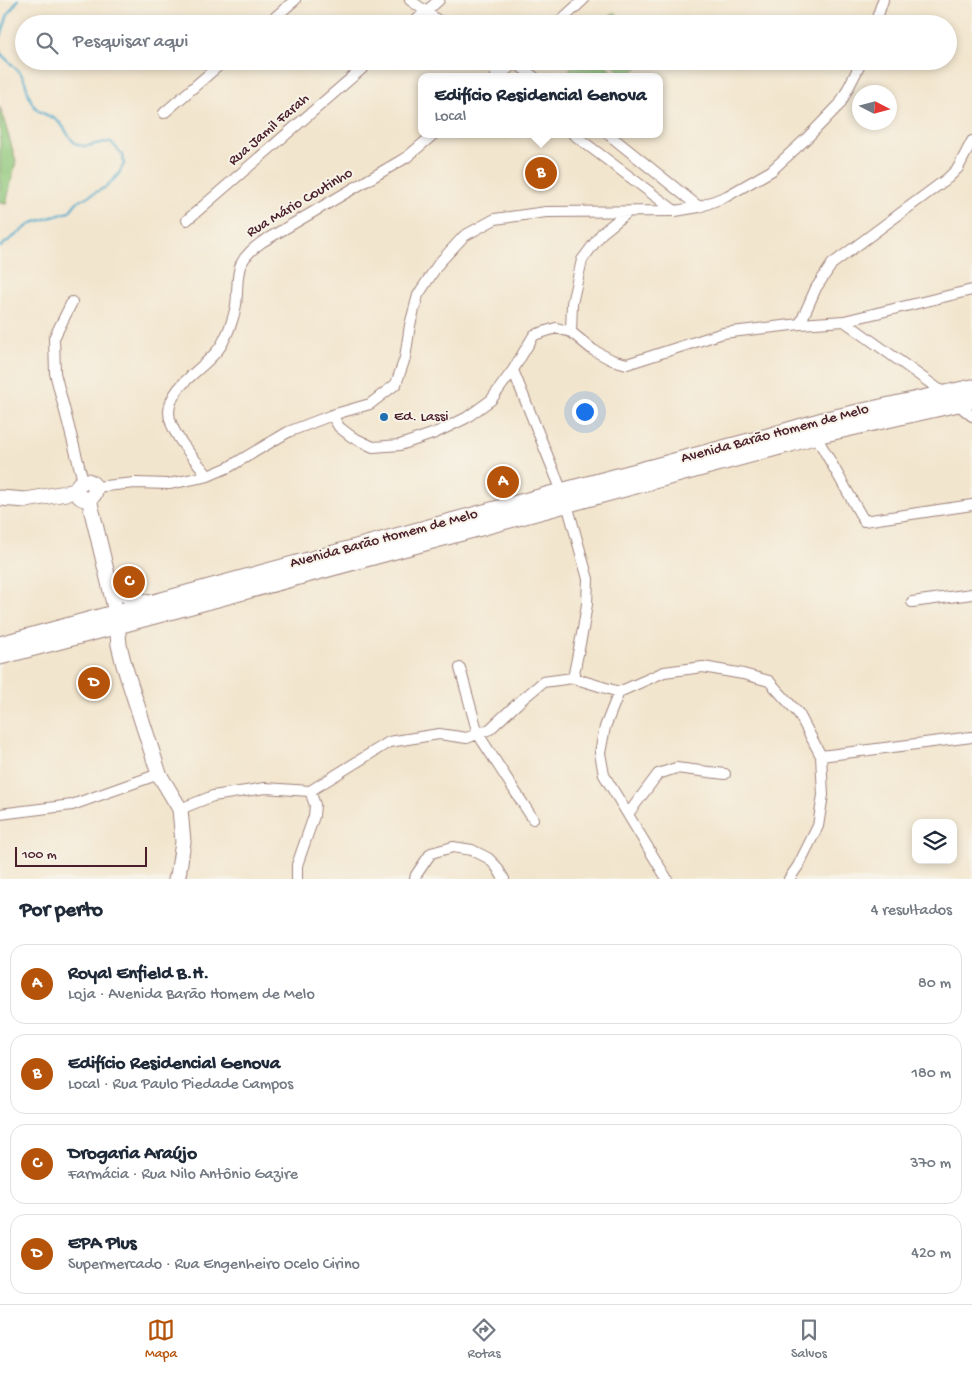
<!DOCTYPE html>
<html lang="pt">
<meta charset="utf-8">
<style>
body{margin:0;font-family:"Gochi Hand",sans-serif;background:#f6f6f7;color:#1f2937}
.controls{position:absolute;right:15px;bottom:15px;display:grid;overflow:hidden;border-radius:10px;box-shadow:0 2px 8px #0003}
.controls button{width:45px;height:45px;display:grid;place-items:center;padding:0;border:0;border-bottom:1px solid #e0e1e3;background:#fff;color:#1f2937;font:25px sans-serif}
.compass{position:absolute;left:852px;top:85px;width:45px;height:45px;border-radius:50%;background:#fff;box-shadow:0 2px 8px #0003;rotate:96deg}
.scale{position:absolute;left:15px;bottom:12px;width:132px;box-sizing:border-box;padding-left:5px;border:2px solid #4a1f2b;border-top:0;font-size:14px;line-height:18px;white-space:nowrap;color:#4a1f2b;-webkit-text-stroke:4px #f7f3e8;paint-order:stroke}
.you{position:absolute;left:584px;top:411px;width:18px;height:18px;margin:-12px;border:4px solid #fff;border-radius:50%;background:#1a73e8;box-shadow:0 0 0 8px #1a73e833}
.badge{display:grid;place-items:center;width:32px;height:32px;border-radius:50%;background:#b45309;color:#fff;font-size:16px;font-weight:700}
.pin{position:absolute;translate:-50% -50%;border:2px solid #fff;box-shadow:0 1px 5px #0006}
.popup{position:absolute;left:418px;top:73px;width:245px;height:65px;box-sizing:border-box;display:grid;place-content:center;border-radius:10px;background:#fff;filter:drop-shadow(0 1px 4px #0005);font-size:16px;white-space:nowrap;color:#747a83}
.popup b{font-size:19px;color:#1f2937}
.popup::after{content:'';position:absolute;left:50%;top:100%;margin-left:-10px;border:10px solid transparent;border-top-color:#fff}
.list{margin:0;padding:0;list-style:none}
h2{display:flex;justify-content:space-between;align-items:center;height:65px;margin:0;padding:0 20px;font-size:21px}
h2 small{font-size:16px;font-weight:400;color:#747a83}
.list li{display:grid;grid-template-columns:32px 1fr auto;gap:15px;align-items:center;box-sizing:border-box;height:80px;margin:0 10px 10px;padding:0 10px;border:1px solid #e0e1e3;border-radius:15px}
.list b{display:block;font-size:19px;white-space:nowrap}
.list p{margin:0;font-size:16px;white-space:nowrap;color:#747a83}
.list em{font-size:16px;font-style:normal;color:#747a83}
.icon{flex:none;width:28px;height:28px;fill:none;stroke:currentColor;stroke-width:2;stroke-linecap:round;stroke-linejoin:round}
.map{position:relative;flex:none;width:972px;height:879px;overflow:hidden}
.search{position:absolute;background:#fff;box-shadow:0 2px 8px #0003;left:15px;right:15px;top:15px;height:55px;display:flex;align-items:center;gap:12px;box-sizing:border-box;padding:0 18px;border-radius:28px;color:#747a83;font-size:19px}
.sheet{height:425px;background:#fff}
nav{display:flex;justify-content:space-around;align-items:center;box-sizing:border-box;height:70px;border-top:1px solid #e0e1e3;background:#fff;font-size:14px;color:#747a83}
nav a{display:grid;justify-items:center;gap:2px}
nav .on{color:#b45309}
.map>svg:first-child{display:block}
</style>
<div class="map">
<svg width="972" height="879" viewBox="0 0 972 879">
<rect width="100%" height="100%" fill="#f7f3e8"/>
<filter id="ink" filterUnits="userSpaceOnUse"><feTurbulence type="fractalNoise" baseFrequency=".02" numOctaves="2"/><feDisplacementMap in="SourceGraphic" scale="10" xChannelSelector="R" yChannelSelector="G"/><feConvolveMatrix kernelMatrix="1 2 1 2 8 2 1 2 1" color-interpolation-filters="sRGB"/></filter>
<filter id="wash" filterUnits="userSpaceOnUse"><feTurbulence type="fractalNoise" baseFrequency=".0096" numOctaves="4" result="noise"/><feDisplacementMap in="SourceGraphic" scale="20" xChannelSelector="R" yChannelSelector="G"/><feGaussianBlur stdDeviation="1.12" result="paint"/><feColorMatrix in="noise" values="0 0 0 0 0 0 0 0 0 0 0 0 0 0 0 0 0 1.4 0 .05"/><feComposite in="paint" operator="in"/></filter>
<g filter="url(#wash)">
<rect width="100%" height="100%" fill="#f2e5cd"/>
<path fill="#8fc77b" stroke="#6c7353" d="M615,12L625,24H601Z
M579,61H603L617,77H576L569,69Z
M611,61H645L626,77H624Z
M0,107L16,161L6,204L0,203Z"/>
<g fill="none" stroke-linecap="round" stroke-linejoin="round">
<path stroke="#4ba7c9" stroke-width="2.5" d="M0,39L8,14L18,0
M0,51L1,54C8,61 18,69 23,77C27,85 29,100 34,106C40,115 52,115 60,123C68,131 70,145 84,146C93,146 101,141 111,142L123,155L124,164L118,175L106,187L77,202L69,212L32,223L0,247"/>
</g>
</g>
<g filter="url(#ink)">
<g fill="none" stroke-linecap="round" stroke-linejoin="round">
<g stroke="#9e827c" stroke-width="12">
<path id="street" d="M410,0L443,24
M267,24L295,0
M412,24L439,0
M557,24L583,0
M875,24L883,0
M491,61L497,77
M509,61L515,62L534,77
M499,77L516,61
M164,113L224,61
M573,134L675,211
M608,134L699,207
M187,220L371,61
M72,302L54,338L55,373L83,481
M844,321L944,393L972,416
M800,324L816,288L832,264L948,178L958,168L972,141
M571,332L572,303L582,260L602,233L628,212
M513,370L567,504L588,579L587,604L583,629L573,678
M332,415L339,427L352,437L373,447L400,445L435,433L466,418L491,400L513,370L534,335L556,328L571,332L593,350L612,360L627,364L723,333L800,324L844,321L972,290
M816,436L864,521L972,505
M208,476C196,460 169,433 169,412C170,383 209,367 222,344C228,333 234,317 236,305C238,292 236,275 241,264C246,254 254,248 262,242L407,157L434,134
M95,487L135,483L169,484L208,476L229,467L288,432L332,415L370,404L396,384L405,358L410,325L418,295L439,263L464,236L495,219L546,212L675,211L699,207L727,196L771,171L807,138L840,104L862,61
M912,602L972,594
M460,668L478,734L533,819
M619,692L605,727L600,753L604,775L667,879
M821,756L972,737
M310,791L389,742L439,734L467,738L490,729L519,702L543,682L573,678L619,692L664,672L703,667L743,674L769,681L799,714L821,756L823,795L818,826L798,866L789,879
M180,809L213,796L265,788L310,791
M0,814L72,805L159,774
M628,814L658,774L676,768L725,774
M297,879V865L314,816L315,805L310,791
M415,879L416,875L431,853L453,847L472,850L488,858L496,866L504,879"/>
</g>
<g stroke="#9e827c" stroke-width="17">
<path id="secondary" d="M77 490a9 9 0 1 1 18 0a9 9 0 1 1-18 0Z
M0,498L26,500L77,491
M89,499L116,612L119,645L124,665L159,774L180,809L183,842L178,876L176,879
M108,578C119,594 131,599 149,603
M0,644L561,491L768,436L826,419L972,387
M0,657L118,626L791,444L816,436L972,401"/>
</g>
<use href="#street" stroke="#fff" stroke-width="10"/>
<use href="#secondary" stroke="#fff" stroke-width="15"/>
</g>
</g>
<circle fill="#1f6fb2" stroke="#f7f3e8" stroke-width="2" cx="384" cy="417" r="5"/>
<g text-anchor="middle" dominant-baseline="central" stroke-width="4" stroke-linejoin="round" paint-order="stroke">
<g font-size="15" fill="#4a1f2b" stroke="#f7f3e8">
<text transform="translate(269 130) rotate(-41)">Rua Jamil Farah</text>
<text transform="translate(300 203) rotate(-31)">Rua Mário Coutinho</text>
<text transform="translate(775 434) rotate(-15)">Avenida Barão Homem de Melo</text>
<text transform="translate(384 539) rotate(-15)">Avenida Barão Homem de Melo</text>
</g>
<g font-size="15" fill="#4a1f2b" stroke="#f7f3e8" text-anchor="start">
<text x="394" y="417">Ed. Lassi</text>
</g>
</g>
</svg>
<div class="controls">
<button><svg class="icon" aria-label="layers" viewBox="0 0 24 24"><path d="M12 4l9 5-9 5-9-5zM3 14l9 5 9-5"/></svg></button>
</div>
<svg class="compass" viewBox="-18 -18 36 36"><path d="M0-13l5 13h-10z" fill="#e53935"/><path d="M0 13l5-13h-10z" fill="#747a83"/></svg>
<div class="scale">100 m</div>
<div class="you"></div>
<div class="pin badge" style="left:503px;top:482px">A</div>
<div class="pin badge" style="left:541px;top:173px">B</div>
<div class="popup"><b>Edifício Residencial Genova</b>Local</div>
<div class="pin badge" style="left:129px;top:582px">C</div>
<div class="pin badge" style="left:94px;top:683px">D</div>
<div class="search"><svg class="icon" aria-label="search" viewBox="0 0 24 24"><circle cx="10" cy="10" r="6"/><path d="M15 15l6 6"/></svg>Pesquisar aqui</div>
</div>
<section class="sheet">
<h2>Por perto<small>4 resultados</small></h2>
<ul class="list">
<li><span class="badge">A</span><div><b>Royal Enfield B.H.</b><p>Loja · Avenida Barão Homem de Melo</p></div><em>80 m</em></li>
<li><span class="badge">B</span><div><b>Edifício Residencial Genova</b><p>Local · Rua Paulo Piedade Campos</p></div><em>180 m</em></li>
<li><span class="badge">C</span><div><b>Drogaria Araújo</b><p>Farmácia · Rua Nilo Antônio Gazire</p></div><em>370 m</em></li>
<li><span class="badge">D</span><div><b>EPA Plus</b><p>Supermercado · Rua Engenheiro Ocelo Cirino</p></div><em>420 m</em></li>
</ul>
</section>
<nav>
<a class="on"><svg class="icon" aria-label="map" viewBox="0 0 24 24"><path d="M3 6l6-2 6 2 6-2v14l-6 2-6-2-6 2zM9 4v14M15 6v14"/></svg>Mapa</a>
<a><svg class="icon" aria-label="directions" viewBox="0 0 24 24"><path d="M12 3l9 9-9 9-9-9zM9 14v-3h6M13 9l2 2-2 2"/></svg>Rotas</a>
<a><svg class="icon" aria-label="saved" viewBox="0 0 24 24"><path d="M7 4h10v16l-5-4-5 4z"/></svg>Salvos</a>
</nav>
